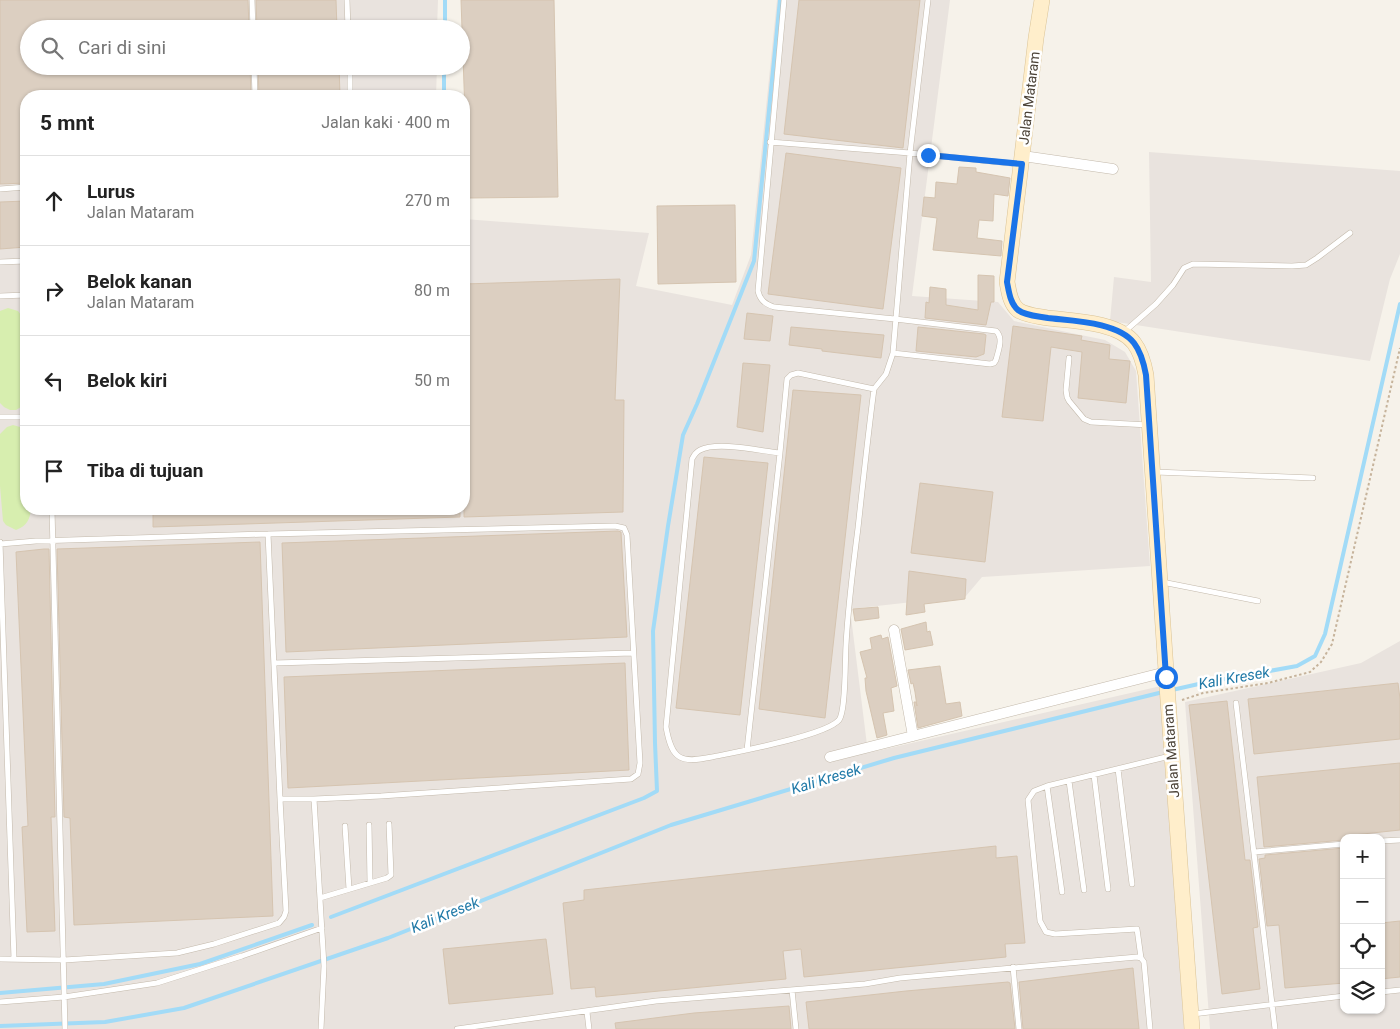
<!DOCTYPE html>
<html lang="id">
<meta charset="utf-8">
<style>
body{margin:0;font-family:Roboto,sans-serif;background:#f2f2f2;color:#222}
.controls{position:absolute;right:15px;bottom:15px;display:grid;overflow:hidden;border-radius:10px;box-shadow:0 1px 4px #0004}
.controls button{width:45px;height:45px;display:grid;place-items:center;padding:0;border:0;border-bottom:1px solid #e0e0e0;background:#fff;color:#222;font:25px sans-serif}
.stop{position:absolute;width:15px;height:15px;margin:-11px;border:4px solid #1a73e8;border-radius:50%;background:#fff}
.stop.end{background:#1a73e8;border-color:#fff;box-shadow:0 1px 5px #0008}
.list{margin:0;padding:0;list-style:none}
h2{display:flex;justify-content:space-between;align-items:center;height:65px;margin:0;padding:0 20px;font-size:21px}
h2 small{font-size:16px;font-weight:400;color:#767676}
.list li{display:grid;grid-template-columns:32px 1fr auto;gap:15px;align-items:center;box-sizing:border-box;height:90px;padding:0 20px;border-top:1px solid #e0e0e0}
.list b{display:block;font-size:19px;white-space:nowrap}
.list p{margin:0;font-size:16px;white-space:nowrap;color:#767676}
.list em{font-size:16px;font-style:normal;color:#767676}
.icon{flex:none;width:28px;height:28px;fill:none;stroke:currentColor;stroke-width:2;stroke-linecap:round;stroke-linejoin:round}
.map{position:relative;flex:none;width:1400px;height:1029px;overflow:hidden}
.search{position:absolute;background:#fff;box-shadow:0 1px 4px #0004;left:20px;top:20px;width:450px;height:55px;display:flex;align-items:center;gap:12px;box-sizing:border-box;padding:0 18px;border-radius:28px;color:#767676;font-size:19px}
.panel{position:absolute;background:#fff;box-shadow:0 1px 4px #0004;left:20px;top:90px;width:450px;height:425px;border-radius:20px}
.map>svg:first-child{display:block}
</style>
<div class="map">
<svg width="1400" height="1029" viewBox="0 0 1400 1029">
<rect width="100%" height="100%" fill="#f6f2ea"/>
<path fill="#e9e3de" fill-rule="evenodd" d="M0,0H438L437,29H29V66H437L436,96H26V509H464V219L649,233L636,286L732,305L751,255L777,0H950L912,296L998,302L1014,321L1105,340L1125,352L1136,371L1150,566L982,577L966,596L850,609L868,753L1161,686L1184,1029H0Z
M1149,152L1400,171V254L1390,279L1370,361L1110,321L1114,277L1151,282Z
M1400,641V1029H1210L1185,702L1361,663ZM1344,838H1381V1010H1344Z"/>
<path fill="#d7eeaf" d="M8,308L18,311L21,315L24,326L26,396L21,407L16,410H10L4,407L0,403V311Z
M13,425L20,427L26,435V509H31C30,519 27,526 16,530L6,525L3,521L0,486V434L7,427Z"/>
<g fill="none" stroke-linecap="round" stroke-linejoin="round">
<path stroke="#a2dbf7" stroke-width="4" d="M445,29V0
M444,96V66
M1172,690L1203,683L1297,666L1315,656L1325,634L1400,304
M331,917L644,798L657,791L655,743L653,631L668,526L683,435L697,404L754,261L780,0
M0,993L104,984L200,964L312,925
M0,1026L105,1022L184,1008L388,938L671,825L894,758L1163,692"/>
</g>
<path fill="#dccfc1" stroke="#d5c4b0" d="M0,0H248L249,29H29V66H250L251,96H26V183L0,184Z
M256,0H336L337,29H257Z
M461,0H554L558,197L468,198Z
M799,0H920L903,148L784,134Z
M258,66H339L340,96H259Z
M786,153L901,168L883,309L768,294Z
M959,167L976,168V172L1010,178L1008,196L994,194L993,221L979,220L977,238L1002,241L1001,256L933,250L937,218L922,216L924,197L935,198L936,182L957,184Z
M26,201V247L0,249V202Z
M735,205L736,282L658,284L657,206Z
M978,275L994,276V302H991L986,325L925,318L926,302L929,303L930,287L946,289V305L978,310Z
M620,279L615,400H624L623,512L464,517V284Z
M747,313L773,316L770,341L744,339Z
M1013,326L1082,336L1081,340L1110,345L1109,359L1130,361L1126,403L1078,398L1082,352L1051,347L1043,421L1002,417Z
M791,327L884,335L881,358L822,351V349L789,345Z
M918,327L984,334L986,335L984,354L976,357L916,351Z
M743,363L770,365L763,432L737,427Z
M793,390L861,395L825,718L759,709Z
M704,457L768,463L740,715L676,708Z
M920,483L993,492L985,562L911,553Z
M153,509H460V517L153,527Z
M618,531L621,532L627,637L286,652L282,543Z
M260,542L273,916L74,925L70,818L64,817L57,549Z
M44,549H49L55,817H51L55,931L27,932L22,827L28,826L16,552Z
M909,571L966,579L965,599L924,604L925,612L906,615Z
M878,607L879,618L855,621L853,609Z
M926,622L927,632L930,631L933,645L905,650L901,629Z
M881,635L882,639L888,637L897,686L891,688L894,711L883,713L887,735L877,738L866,691L865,678H867L860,652L872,649L870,638Z
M625,663L629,770L288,788L284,677Z
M940,666L946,704L960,702L962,716L918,728L914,702H916L917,706L915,692L913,683L911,684L908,670Z
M1398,683L1400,699V739L1254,754L1248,699Z
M1227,701L1245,860H1250L1258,927L1253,928L1260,989L1222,994L1189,705Z
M1400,763V830L1344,836V840L1264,847L1257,777Z
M996,846V858L1017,856L1025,943L1005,944L1006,957L804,977L801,949L783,951L786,979L596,997L595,987L571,989L563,903L584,900V890Z
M1344,848V983L1285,988L1279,925L1267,926L1259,859L1265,858V855Z
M1400,921V977L1381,979V923Z
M546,939L553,994L449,1004L443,949Z
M1133,968L1139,1029H1023L1019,982Z
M1008,982L1010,983L1015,1029H809L806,1002L906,991Z
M789,1006L791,1029H616L615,1023L694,1013Z"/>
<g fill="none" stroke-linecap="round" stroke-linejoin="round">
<g stroke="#c3b9ab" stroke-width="6">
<path id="service" d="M252,0L253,29
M347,0L348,29
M784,0L758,291C760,300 765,304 774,307L895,319L996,331C1004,338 998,351 996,360L994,363L990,364L893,353
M254,66L255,96
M350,66V96
M770,142L910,153L1019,164
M0,189L26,187
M0,262L26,261
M0,296L26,295
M1124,332L1156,304L1173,285L1184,268L1193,264L1292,266L1306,265L1317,258L1350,233
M1069,358L1066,390L1067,397L1069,401L1084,419L1091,422L1149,425
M0,417H26
M780,453C760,451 718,441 700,450C696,452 694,455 692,459L666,727C672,761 681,763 712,757C736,752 825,736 839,720C846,711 845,659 846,645C848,606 853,567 858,528C863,482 868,435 874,389L886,374L893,353L910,153L928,0
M1155,472L1313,478
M52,509L65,1029
M268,534L280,799
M0,542L14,959
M0,544L36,541L268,534L615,526L624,528L627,535L640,763L638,774L631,779L381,796L314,799H280L286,911L284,917L279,923L214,944L177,953L64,960L0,959
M1162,582L1258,601
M274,663L633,653
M1236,703L1275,1029
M747,750L780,453L787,379L791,375L798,373L874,389
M1118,769L1132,884
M1094,775L1108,889
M1069,781L1084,890
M1047,786L1062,892
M314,799L324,966L321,1029
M369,825L370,882
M345,826L349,889
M1381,841L1400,840
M1254,852L1344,844
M320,898L387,878L391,875L389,824
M1141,958L1137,929L1055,934L1046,932L1040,921L1028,800L1034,791L1047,786L1170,756
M1013,967L1019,1029
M792,990L796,1029
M1381,992L1400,990
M0,1002L64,997L157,983L242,956L322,928
M587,1012L589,1029
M1193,1014L1344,996
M457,1029L656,1001L865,984L900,978L1137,957L1141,958L1144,962L1150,1029"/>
</g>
<g stroke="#c3b9ab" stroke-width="11">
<path id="minor" d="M1023,156L1113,169
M894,630L913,736
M830,757L1166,672"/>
</g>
<g stroke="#dac396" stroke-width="16">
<path id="secondary" d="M1042,0L1036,38L1007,282C1009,292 1010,303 1018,310C1027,316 1038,316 1048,318C1073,321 1118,322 1134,343C1141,352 1144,364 1146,375L1168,700L1192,1029"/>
</g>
<path stroke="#c6b39b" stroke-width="2" stroke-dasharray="2.5 2.5" stroke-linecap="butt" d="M1182,700L1203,693L1268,683L1310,672L1321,662L1332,644L1400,348"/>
<use href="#service" stroke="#fff" stroke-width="5"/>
<use href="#minor" stroke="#fff" stroke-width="10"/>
<use href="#secondary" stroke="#ffeecb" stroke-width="15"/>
</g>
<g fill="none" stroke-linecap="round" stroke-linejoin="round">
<path stroke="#1a73e8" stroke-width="6" d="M928,155L1022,164L1007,282C1009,292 1010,303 1018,310C1026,316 1038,316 1048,318C1073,321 1118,322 1134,343C1141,352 1144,364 1146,375L1166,677"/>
</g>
<g text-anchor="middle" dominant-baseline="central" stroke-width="5" stroke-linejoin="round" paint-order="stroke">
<g font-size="14" fill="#4b4237" stroke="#fff">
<text transform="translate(1029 98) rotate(-83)">Jalan Mataram</text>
<text transform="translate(1171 751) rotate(-94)">Jalan Mataram</text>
</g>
<g font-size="15" font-style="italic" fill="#217aa8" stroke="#fff">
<text transform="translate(1234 678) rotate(-10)">Kali Kresek</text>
<text transform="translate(826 779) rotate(-17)">Kali Kresek</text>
<text transform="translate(445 915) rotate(-22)">Kali Kresek</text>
</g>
</g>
</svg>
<div class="controls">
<button>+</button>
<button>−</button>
<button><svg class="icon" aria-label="locate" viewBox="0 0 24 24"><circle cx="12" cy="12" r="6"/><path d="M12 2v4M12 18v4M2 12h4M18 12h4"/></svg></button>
<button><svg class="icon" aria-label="layers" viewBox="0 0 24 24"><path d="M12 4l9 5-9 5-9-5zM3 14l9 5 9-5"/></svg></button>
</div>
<div class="stop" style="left:1166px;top:677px"></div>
<div class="stop end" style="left:928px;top:155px"></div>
<div class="search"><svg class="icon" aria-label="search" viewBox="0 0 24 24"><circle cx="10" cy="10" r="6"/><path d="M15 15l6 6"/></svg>Cari di sini</div>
<section class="panel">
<h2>5 mnt<small>Jalan kaki · 400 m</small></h2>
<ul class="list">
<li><svg class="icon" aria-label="ahead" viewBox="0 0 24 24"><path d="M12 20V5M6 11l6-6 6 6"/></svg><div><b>Lurus</b><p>Jalan Mataram</p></div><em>270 m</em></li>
<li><svg class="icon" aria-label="right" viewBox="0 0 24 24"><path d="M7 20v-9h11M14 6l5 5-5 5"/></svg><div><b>Belok kanan</b><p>Jalan Mataram</p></div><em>80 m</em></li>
<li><svg class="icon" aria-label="left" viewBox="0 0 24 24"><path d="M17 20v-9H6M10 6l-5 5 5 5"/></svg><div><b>Belok kiri</b></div><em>50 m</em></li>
<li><svg class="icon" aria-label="arrive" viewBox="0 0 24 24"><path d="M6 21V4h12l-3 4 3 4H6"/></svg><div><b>Tiba di tujuan</b></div></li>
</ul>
</section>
</div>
